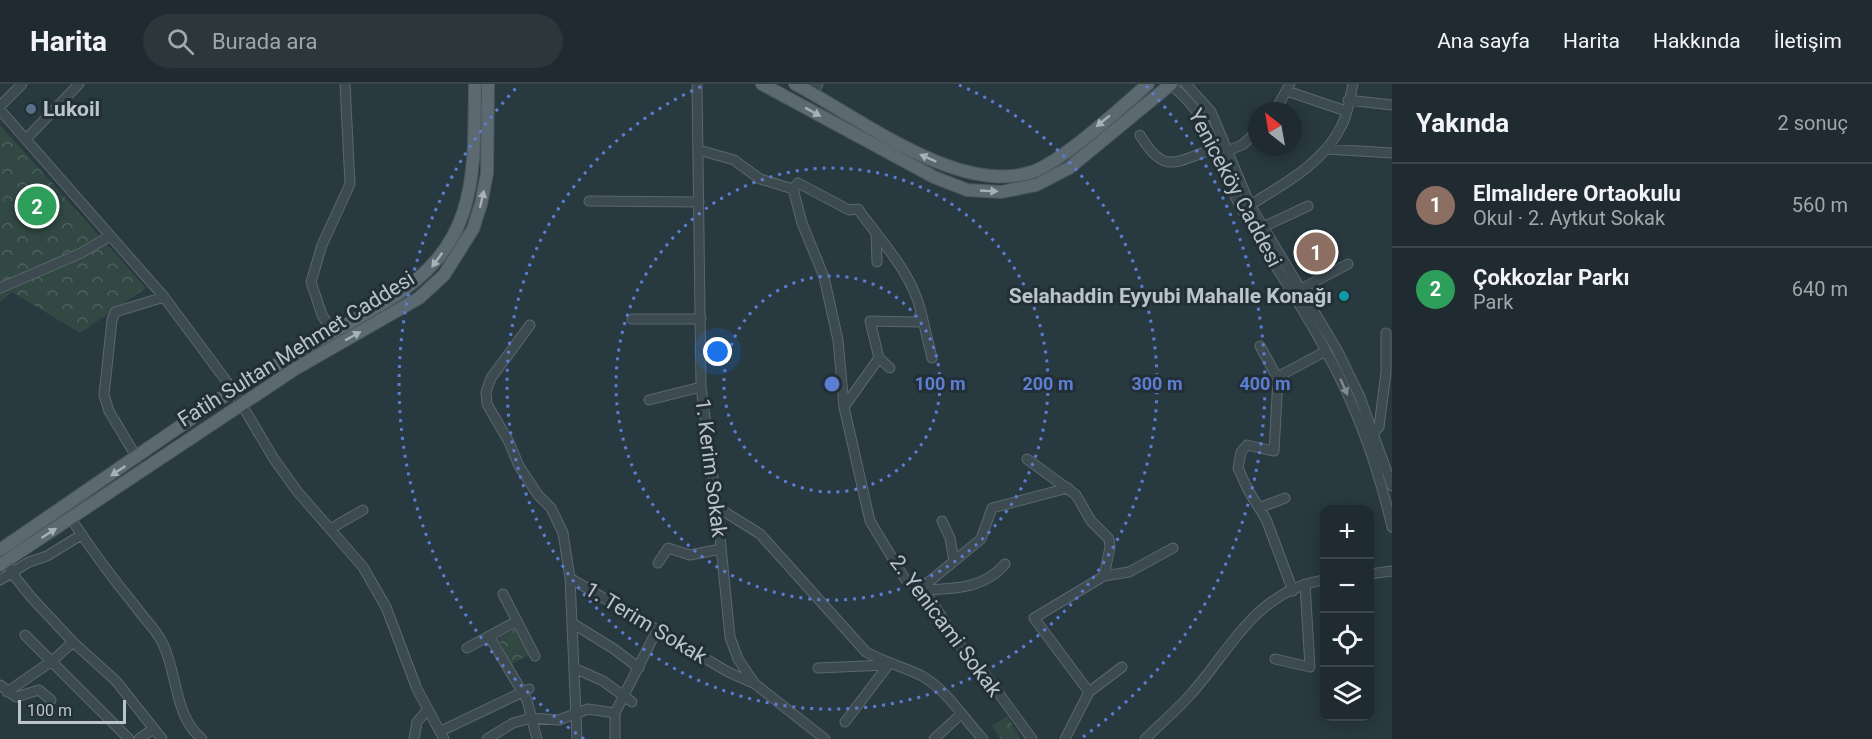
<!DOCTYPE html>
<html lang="tr">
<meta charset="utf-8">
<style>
body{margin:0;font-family:Roboto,sans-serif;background:#2c373c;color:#f1f3f6}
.controls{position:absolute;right:18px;bottom:18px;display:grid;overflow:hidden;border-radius:12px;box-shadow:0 3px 15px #0003}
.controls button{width:54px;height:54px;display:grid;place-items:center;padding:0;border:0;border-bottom:2px solid #3c474c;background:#1f2b30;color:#f1f3f6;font:30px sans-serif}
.compass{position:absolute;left:1248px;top:18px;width:54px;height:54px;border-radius:50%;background:#1f2b30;box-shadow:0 3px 15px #0003;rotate:329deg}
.scale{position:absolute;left:18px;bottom:15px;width:108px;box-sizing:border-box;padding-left:6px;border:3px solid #bac4ca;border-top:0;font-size:16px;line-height:21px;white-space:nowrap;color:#bac4ca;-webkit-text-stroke:4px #222f36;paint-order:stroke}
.you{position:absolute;left:718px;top:268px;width:21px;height:21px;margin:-15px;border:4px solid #fff;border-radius:50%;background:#1a73e8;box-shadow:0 0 0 9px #1a73e833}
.badge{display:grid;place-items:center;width:39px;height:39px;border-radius:50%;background:#d93025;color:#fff;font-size:20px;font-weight:700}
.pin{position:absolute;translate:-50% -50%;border:3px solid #fff;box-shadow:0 2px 6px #0006}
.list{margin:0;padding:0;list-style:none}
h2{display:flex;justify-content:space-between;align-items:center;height:78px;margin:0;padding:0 24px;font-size:26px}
h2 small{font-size:20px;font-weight:400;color:#a1a7ab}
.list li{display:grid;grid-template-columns:39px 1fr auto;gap:18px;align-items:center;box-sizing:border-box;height:84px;padding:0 24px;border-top:2px solid #3c474c}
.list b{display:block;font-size:22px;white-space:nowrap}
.list p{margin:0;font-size:20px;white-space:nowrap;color:#a1a7ab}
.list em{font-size:20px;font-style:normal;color:#a1a7ab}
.icon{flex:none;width:33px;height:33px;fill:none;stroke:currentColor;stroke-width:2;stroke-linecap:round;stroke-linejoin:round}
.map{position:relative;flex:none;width:1392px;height:655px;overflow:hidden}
header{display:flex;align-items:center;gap:36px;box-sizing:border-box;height:84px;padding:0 30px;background:#1f2b30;border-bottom:2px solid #3c474c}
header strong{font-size:28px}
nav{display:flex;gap:33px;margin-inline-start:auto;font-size:21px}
.search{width:420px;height:54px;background:#2c373c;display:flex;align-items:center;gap:15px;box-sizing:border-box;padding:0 21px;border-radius:33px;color:#a1a7ab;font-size:22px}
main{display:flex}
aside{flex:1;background:#1f2b30}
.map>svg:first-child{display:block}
</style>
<header>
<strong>Harita</strong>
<div class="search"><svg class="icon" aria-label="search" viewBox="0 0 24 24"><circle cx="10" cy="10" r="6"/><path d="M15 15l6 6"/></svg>Burada ara</div>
<nav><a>Ana sayfa</a><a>Harita</a><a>Hakkında</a><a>İletişim</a></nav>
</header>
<main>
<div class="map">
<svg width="1392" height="655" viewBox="0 0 1392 655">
<defs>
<pattern id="park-crowns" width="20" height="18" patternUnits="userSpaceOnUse" patternTransform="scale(1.5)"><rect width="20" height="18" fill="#314843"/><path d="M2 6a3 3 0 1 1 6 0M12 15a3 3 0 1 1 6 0" fill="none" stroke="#4d615d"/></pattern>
</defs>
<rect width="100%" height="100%" fill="#293940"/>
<path fill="url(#park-crowns)" d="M0,41L146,204L80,249L12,208L0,218Z
M515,545L529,571L511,580L498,554Z
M1007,632L1021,655H1001L992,642Z"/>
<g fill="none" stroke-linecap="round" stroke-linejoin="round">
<g stroke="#5b676e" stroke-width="11">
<path id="minor" d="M697,0L701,303L717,423L730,553L738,575L755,600L825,655
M1170,0C1218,39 1214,74 1241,124C1268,173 1301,219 1327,269C1357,323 1378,383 1392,443
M1186,0L1211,28L1250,121L1336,264L1360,313L1392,402
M1287,7L1346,27
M813,9L818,0
M1348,16L1392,21
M0,22L22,0
M0,26L164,213L233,306L274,375L297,407L363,483L386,523L417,605L444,655
M1275,27L1290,0
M1140,51C1165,93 1176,77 1216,64
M26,55L79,0
M1326,65L1392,69
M699,66L734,76L760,95L793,105L802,139L824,193L838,256L844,323L870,437L905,495L928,512L966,570L984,589L1032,655
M1227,67L1242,61L1257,48
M793,105L798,99L849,126L858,125C881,157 912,189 921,228L917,238L870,237L879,274L844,323
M589,117L699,118
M1250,121C1284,100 1324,79 1342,41C1348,30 1350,13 1353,0
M1263,143L1308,122
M876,150L877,178
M0,204L81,169L110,152
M1301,205L1348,180
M921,228L932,274
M632,235H701
M530,241L491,294L486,308L487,320L509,358L519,382L538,411L551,424L563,449L570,494L728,588L755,600
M332,247L322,231L311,198L322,161L350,100L345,0
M1260,262L1278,295
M879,274L890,284
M649,316L701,303
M1373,349L1379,343L1386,288V249
M137,374L109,327L104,311L112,236L115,228L164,213
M1027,375L1076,411L1091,437L1109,455L1110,463L1104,492L1129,488L1173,464
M717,423L760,450L866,568C884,578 904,583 922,592C946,605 964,635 983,655
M1259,424L1285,414
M71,435C91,465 113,495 136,523C145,536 156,545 163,560C178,591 174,632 202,655
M942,437L950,454L954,477
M330,445L363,426
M5,472L11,488L31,513L73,558L116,597L162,655
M658,479L668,464L690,471L721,465
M1370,490L1392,487
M570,494L577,655
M0,496L29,478L47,472L81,451
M919,506L981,455L992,424L1068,404
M919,506C951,505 983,506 1005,480
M1293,507L1266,435L1248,406L1238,384L1241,368L1247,361L1274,367L1278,295L1281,291L1326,267
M503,510L535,572
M572,539L614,565L639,584
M25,551L129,655
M489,552L527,616L537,655
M467,564L517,537
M1275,575L1310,583L1305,500
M574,584L603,597L632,618
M818,584L887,581
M0,601L16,613L39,606L51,616
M7,608L52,577L73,558
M1089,608L1034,534L1104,492
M845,638L889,580
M441,647L529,605
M139,655L153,645
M414,655L417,638L428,625
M487,655L513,639L531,634L559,636L588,625L615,629
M615,655V629L657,546
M934,655L960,631
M1065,655L1089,608L1122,583
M1145,655C1160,640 1177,626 1191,610C1231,565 1257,506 1324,496"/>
</g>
<g stroke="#4a565d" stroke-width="14">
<path id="major" d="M762,0L934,93L967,106L1001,108L1036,101L1069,84L1171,0
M795,0C860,34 958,112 1032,88C1063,77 1122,23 1148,0
M0,466L233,306L387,217C478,161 474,96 475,0
M0,481L295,285L419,214L444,191L473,145L481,120L487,89L488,0"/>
</g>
<use href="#minor" stroke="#3d4a50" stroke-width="9"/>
<use href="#major" stroke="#5c6970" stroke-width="12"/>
</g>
<defs><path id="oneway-solid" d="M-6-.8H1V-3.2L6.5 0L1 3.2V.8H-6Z" transform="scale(1.5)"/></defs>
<g fill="#a7b2b8">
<use href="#oneway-solid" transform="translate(813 28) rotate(29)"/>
<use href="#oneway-solid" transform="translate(1103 37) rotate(141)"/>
<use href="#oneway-solid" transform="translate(928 74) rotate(-156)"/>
<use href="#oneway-solid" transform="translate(989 107) rotate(3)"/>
<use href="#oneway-solid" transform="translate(482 115) rotate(-77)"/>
<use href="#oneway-solid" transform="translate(437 176) rotate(126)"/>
<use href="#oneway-solid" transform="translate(353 252) rotate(-29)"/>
<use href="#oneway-solid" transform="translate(118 387) rotate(146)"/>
<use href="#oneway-solid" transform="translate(49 449) rotate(-33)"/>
</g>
<use fill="#828d93" href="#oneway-solid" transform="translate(1344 303) rotate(66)"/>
<g fill="none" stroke="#5c7dd2" stroke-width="3" stroke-dasharray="3 6">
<circle cx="832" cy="300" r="108"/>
<circle cx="832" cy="300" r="216"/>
<path d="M959 1A325 325 0 1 1 705 1"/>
<path d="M584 655A433 433 0 0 1 518 2M1146 2A433 433 0 0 1 1080 655"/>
</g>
<circle fill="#5c6f8a" stroke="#222f36" stroke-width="2" cx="31" cy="25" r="6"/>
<circle fill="#0f9aa8" stroke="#222f36" stroke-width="2" cx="1344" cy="212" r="6"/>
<g text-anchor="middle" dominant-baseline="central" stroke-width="6" stroke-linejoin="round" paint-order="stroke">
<g font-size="21" font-weight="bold" fill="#bac4ca" stroke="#222f36" text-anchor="start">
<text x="43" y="25">Lukoil</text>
<text x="1332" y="212" text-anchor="end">Selahaddin Eyyubi Mahalle Konağı</text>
</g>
<g font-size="21" fill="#bac4ca" stroke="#222f36">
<text transform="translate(1235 104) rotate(62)">Yeniceköy Caddesi</text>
<text transform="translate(296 265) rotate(-32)">Fatih Sultan Mehmet Caddesi</text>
<text transform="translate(711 384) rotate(83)">1. Kerim Sokak</text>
<text transform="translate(646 539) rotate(31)">1. Terim Sokak</text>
<text transform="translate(946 542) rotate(53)">2. Yenicami Sokak</text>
</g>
</g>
<circle cx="832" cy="300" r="9" fill="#5c7dd2" stroke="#222f36" stroke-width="3"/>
<g font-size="18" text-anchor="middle" font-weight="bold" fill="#5c7dd2" stroke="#222f36" stroke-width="6" stroke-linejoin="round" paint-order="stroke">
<text x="940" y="306">100 m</text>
<text x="1048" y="306">200 m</text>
<text x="1157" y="306">300 m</text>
<text x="1265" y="306">400 m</text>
</g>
</svg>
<div class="controls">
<button>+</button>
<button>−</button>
<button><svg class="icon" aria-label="locate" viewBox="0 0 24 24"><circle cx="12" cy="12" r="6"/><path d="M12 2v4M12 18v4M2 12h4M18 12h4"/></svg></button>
<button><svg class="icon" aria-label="layers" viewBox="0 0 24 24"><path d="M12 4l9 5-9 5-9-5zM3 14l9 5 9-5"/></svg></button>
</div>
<svg class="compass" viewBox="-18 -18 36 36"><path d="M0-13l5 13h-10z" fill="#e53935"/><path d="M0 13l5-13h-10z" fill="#a1a7ab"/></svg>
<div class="scale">100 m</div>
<div class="you"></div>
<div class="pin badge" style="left:1316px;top:168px;background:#8d6e63">1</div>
<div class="pin badge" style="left:37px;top:122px;background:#2e9e5b">2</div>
</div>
<aside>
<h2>Yakında<small>2 sonuç</small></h2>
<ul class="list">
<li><span class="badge" style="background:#8d6e63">1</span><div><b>Elmalıdere Ortaokulu</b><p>Okul · 2. Aytkut Sokak</p></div><em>560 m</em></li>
<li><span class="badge" style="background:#2e9e5b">2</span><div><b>Çokkozlar Parkı</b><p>Park</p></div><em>640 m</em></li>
</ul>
</aside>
</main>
